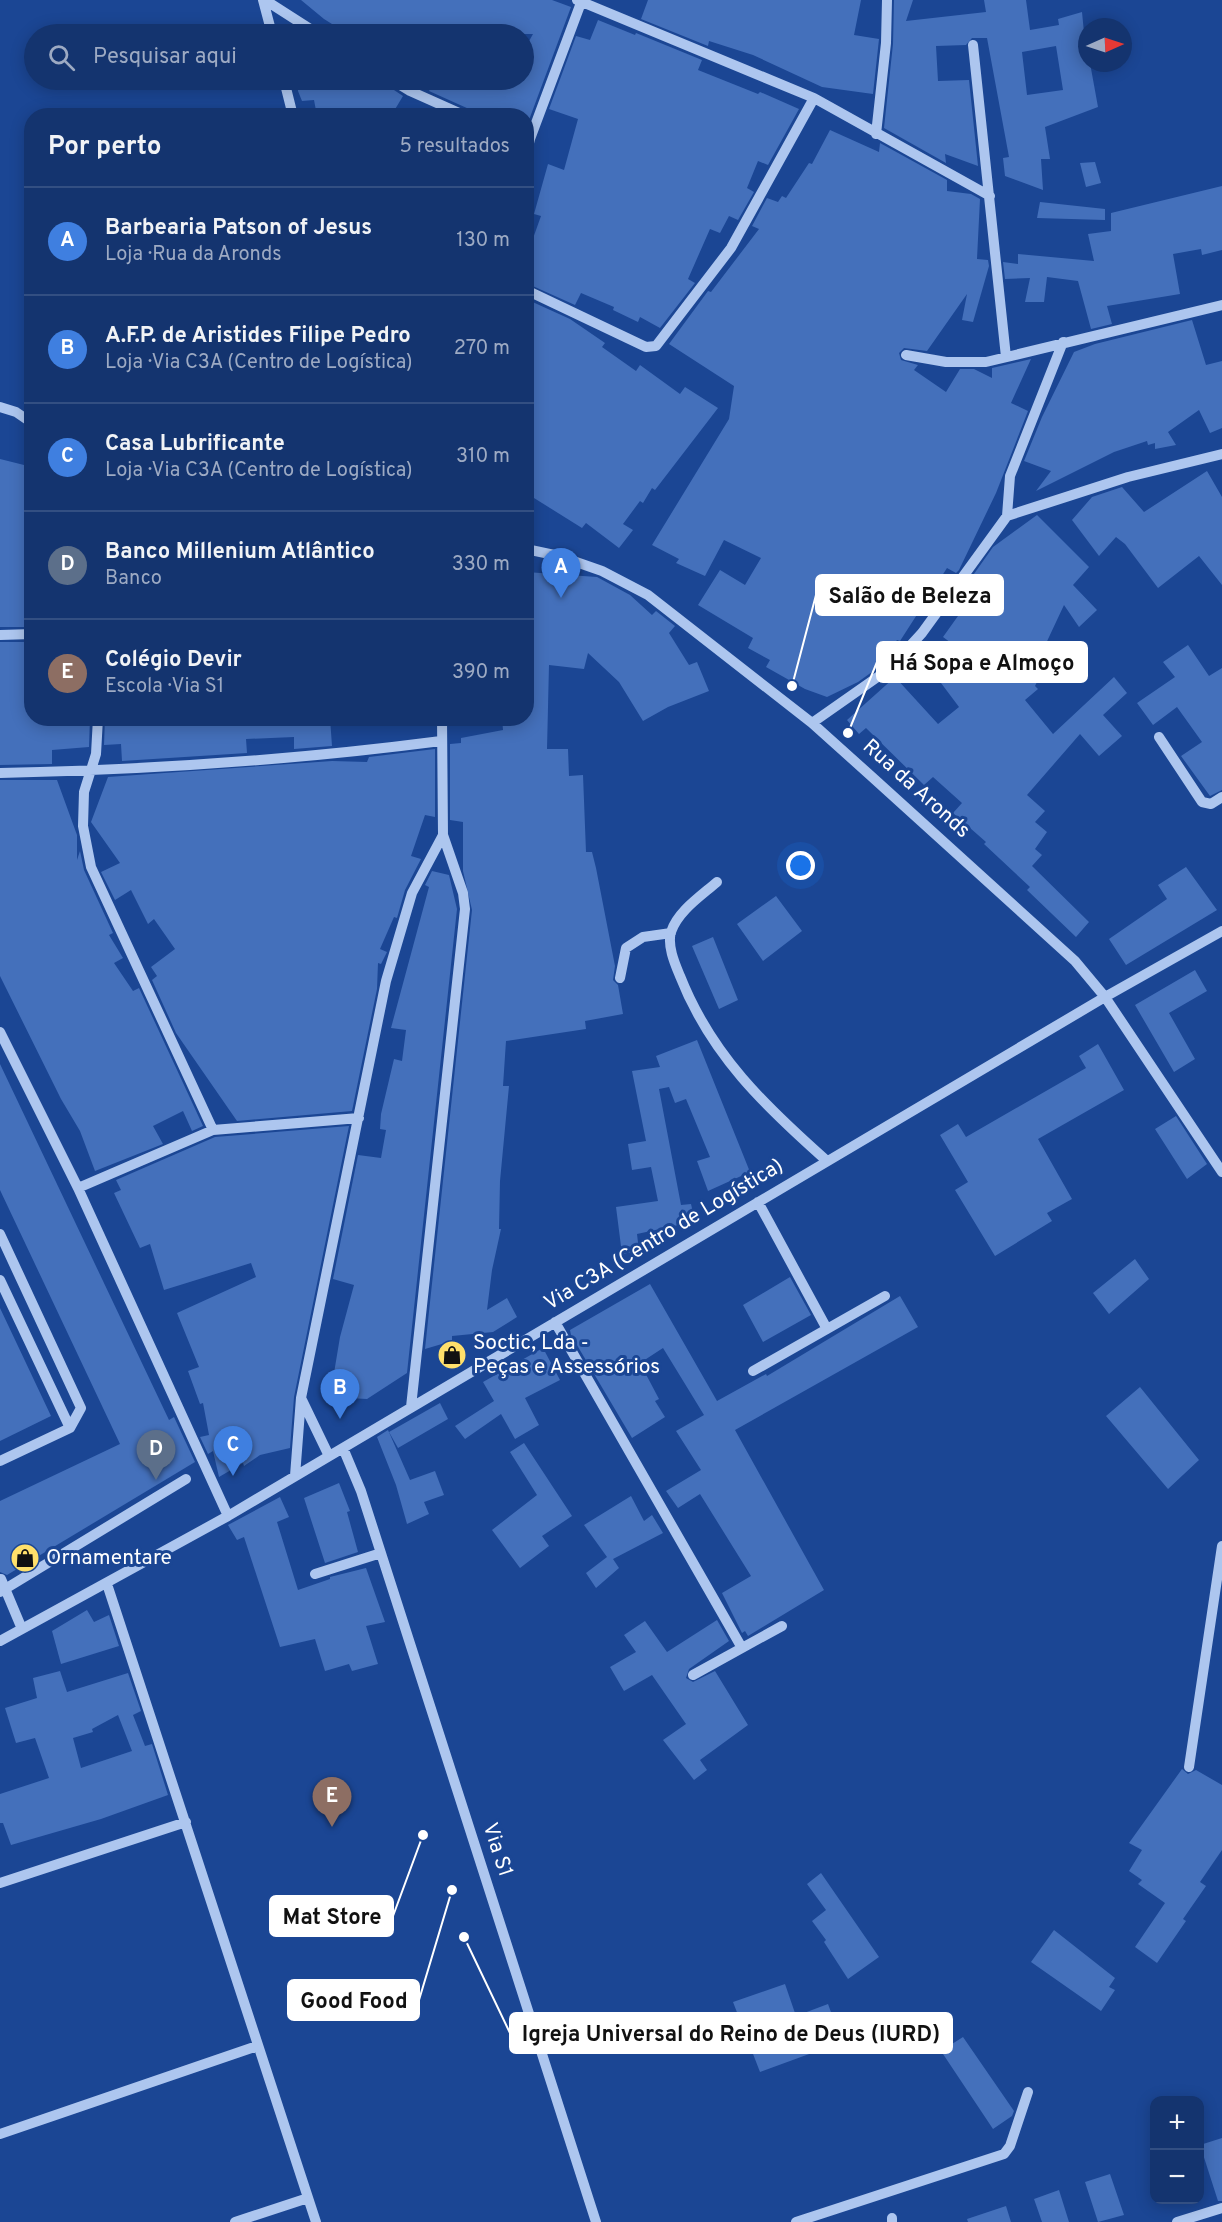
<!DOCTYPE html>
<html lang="pt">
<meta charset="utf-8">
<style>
body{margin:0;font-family:Overpass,sans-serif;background:#213f77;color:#f1f3f6}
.controls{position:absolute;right:18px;bottom:18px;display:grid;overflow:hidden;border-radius:12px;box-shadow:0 3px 15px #0003}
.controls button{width:54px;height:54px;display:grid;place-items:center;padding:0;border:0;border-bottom:2px solid #334f82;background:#14346f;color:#f1f3f6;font:30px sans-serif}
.compass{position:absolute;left:1078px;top:18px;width:54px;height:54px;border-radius:50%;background:#14346f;box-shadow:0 3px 15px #0003;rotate:87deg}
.you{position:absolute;left:801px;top:866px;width:21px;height:21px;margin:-15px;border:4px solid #fff;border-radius:50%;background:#1a73e8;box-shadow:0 0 0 9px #1a73e833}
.badge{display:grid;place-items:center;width:39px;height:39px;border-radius:50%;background:#ffe06b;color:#fff;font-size:20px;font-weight:700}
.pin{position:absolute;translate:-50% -50px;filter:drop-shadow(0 2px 3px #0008)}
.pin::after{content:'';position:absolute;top:32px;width:21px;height:18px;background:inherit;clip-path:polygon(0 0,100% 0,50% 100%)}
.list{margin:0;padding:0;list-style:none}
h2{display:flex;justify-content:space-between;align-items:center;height:78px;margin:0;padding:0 24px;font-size:26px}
h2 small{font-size:20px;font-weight:400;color:#9daac3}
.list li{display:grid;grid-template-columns:39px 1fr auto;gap:18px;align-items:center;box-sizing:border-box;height:108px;padding:0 24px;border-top:2px solid #334f82}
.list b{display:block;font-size:22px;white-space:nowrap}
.list p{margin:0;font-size:20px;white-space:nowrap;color:#9daac3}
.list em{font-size:20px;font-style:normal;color:#9daac3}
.icon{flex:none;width:33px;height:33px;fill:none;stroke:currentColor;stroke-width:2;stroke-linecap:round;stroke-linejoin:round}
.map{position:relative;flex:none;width:1222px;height:2222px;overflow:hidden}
.search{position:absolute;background:#14346f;box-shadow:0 3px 15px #0003;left:24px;top:24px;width:510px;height:66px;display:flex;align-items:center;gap:15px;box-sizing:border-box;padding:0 21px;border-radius:33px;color:#9daac3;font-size:22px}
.panel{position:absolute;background:#14346f;box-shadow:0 3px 15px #0003;left:24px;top:108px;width:510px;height:618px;border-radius:24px}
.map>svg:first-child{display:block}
</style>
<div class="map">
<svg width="1222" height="2222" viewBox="0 0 1222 2222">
<rect width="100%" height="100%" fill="#1b4694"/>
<path fill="#4470bb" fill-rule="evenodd" d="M301,0H552L571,7L529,120L526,116H473L469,109L429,91L435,80H483L503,87L506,80H524V50L533,34H508L488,26L484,34H348L324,19Z
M648,0H861L854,35L879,39L873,94L822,87L753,55L709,41L708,46L641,19Z
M894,0H913L906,21L986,12L984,0H1026L1030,30L1059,25L1058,19L1082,12L1087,63H1090L1098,107L1045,127L1050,159H1041L1043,190L1005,176L1003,158L1009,157L987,38H972L966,45L936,46L938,81L969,80L978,166L945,154L946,163L884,128L893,44ZM1056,46L1063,90L1027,95L1022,52Z
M598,20L635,35L636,33L702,60L698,70L758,94L760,92L799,109L768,165L758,161L747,188L754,192L738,220L729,216L720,233L710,229L688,279L695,283L660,328L640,317L638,322L613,310L614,307L581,293L575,305L526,283V258L541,216L534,214L548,164L564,170L578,119L549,109L576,36L590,40Z
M298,80H384L388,86L403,96L391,116H317L314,100L302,101L298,91Z
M830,130L879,152L880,143L947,180V191L971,194L980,199L977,259L988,260L989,266L973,322L962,320L967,294L927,351L904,348L899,353L901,360L918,365L914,370L946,392L960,369H974L992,378V368L1031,359L1011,403L1028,411L996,493L959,570L956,573L947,568L900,641L897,640L881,661L883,664L858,682L827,697L805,689L766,667L770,660L748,648L753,638L698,605L720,570L745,585L761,558L724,540L705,576L676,563L679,559L652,545L729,419L734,386L669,344L708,291L711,292L759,229L752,226L767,198L778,202L782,196L786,198L809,163L812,164Z
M1095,162L1101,183L1086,187L1080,163Z
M1222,186V250L1202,255L1201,249L1173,254L1180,294L1107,306L1112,324L1091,329L1078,281L1047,277L1044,302H1025L1030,278L1005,279L1003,262L1018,264V254L1094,261L1088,234L1111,231V213Z
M1040,202L1105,209V220L1037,218Z
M526,299L570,319L605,343L602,347L636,371L640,365L680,394L685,387L718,408L655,490L652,488L643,503L640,501L623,524L633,530L619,548L586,523L582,528L526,493Z
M1192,320L1206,365L1222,361V428L1210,433L1199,410L1168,432L1176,445L1155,449V443L1148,445L1147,441L1114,452L1036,491L1051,471L1024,461L1042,417L1074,352L1095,344Z
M0,459L32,467V627H0Z
M1207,471L1222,497V585L1199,556L1158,588L1125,544L1116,537L1099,556L1072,520L1092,497L1122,487L1144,512Z
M1037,515L1089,567L1073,585L1097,610L1079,627L1064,605L1042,652L1049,657L1035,686L1038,689L1025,700L1053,734L1114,677L1127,693L1103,715L1122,736L1099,756L1080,734L1027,795L1045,811L1035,822L1047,832L1035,849L1042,855L1032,866L1089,922L1076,937L1027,890L1030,887L984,844L986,842L953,813L962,803L933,777L924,785L866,728L859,734L847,720L895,677L938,724L959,707L932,671L962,651L943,637L968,602L976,585L969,581L993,547Z
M526,572L597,577L630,595L652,615L656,611L675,626L669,633L689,665L697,662L709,691L668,707L643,721L619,682L588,653L584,669L549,665L547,749H568L569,776L583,775L586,852H592L596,868L615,966L613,980L618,985L623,1014L585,1021L586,1029L506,1041L503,1086H509L500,1181L499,1229H501L492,1270L487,1310L507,1298L517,1317L493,1332L452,1336V1341L425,1349L472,910L463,871V822L450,820V744L461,743V738L503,730L502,718H526Z
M0,642H32V718H90L89,747L52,750V764L0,765Z
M1188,645L1209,676L1222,668V790L1210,796L1181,756L1202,742L1177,707L1153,725L1137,703L1175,677L1163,662Z
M105,718H330L332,746L294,749V737L246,739L247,753L122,761L121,744L104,745Z
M435,749V817L425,815L411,856L421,859L405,890L397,918L394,917L380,949L387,952L381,964L378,963L377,989L352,1111L237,1121L176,1033L152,980L157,976L151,967L175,949L154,919L148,924L131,890L115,900L101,872L120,863L91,822L108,777L332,761L367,762L369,757Z
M0,780H57L77,835V860L80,851L84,870L113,933L109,935L123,958L114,963L133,991L139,988L203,1126L192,1131L183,1111L153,1126L163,1144L95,1171L80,1131L61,1099L0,976Z
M1186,867L1217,910L1126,965L1109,939L1167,899L1158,885Z
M432,871L449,875L457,909L407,1373L367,1399L330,1397L340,1337L354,1285L333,1279L358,1155L381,1158L386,1130L380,1129L381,1114L394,1059L402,1061L406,1030L391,1028L429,887L425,885Z
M776,896L802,931L763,961L737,924Z
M713,937L738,1000L719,1009L692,946Z
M1195,970L1207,991L1169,1013L1195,1059L1174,1072L1135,1005Z
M697,1040L750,1172L708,1191L697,1161L710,1157L686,1099L675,1103L669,1087L659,1089L681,1205L691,1204L694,1217L683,1220V1224L637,1234L639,1251L622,1254L616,1207L658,1201L651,1167L632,1170L628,1144L646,1141L632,1071L660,1067L656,1056Z
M1098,1044L1124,1090L1038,1139L1072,1199L1047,1213L1052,1221L995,1256L955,1190L968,1182L940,1135L958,1124L966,1137L1086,1068L1079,1056Z
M0,1064L169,1420L174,1417L195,1462L7,1575L0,1572V1501L120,1444L0,1190Z
M1176,1116L1207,1164L1187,1179L1155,1129Z
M349,1126L294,1397L290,1448L260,1455L244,1466L243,1463L219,1477L213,1451L208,1454L200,1437L209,1435L203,1403L200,1404L188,1371L199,1367L177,1313L256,1277L251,1263L164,1290L150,1244L140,1248L114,1193L121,1190L116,1180L215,1137Z
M1135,1259L1149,1279L1109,1314L1093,1293Z
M790,1277L811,1315L763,1342L743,1305Z
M650,1284L717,1401L766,1374L767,1376L900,1296L918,1327L735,1430L824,1590L748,1636L745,1631L742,1633L722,1593L751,1576L700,1494L678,1508L666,1491L701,1470L676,1431L704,1415L663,1348L640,1363L659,1399L655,1401L665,1417L632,1438L571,1335L570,1330Z
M0,1308L51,1416L0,1441Z
M543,1348L560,1380L525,1398L539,1425L515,1439L501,1414L465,1439L455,1426L494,1401L483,1382Z
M1140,1387L1199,1460L1168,1489L1106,1416Z
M440,1403L448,1419L398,1448L389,1432Z
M388,1430L410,1480L435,1471L444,1495L424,1502L429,1514L407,1524L396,1485L377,1437Z
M524,1443L572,1516L542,1536L549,1546L520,1568L492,1530L537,1495L510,1452Z
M339,1483L350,1511L347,1512L358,1552L325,1563L304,1498Z
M631,1496L644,1521L652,1515L663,1533L613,1559L619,1568L596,1588L586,1573L607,1557L584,1525Z
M280,1497L289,1517L277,1522L298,1590L330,1579V1577L366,1568L385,1622L366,1626L378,1664L352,1671L349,1664L325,1671L315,1639L280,1647L244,1537L237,1540L228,1525Z
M87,1610L94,1622L109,1615L119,1646L61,1664L52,1631Z
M717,1620L729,1641L689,1669L686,1678L693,1682L715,1671L748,1725L700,1760L707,1770L694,1780L663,1740L686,1724L652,1675L624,1691L610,1667L636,1652L624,1635L645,1621L667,1652Z
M60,1671L67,1692L128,1673L141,1711L133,1715L145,1746L152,1744L168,1795L101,1819L11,1845L3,1823H0V1794L49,1778L35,1738L16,1743L5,1708L37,1698L33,1678ZM118,1715L132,1751L81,1768L73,1738L93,1732L92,1729Z
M1182,1769L1188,1774L1196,1770L1222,1785V1850L1200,1882L1206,1886L1183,1919L1186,1921L1157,1963L1135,1947L1165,1903L1138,1884L1142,1880L1129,1871L1142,1850L1129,1843Z
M821,1873L879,1957L848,1979L824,1942L826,1940L812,1921L826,1910L807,1884Z
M1054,1930L1115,1978L1109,1987L1115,1990L1101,2011L1031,1962Z
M785,1984L796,2016L828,2004L842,2042L760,2072L733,2002Z
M963,2037L1014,2111L1012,2116L993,2129L941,2051Z
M1222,2138V2201H1218L1200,2145Z
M1110,2174L1124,2215L1098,2222L1085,2182Z
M1059,2190L1069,2222H1042L1034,2199Z
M1006,2206L1011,2222H968L967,2219Z"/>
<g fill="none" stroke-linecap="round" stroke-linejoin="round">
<path stroke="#adc6ef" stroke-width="10" d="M263,0L272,34
M265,0L318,34
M577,0L814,98L990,196
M973,45L1006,357
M284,80L293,116
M392,80L410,91L466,116
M876,134L886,43L887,0
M526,155L530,139L582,0
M526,290L646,347L656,346L731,248L814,98
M906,355L946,362H986L1222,305
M0,407L16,412L32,423
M1007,516L1010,476L1063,342
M526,549L559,556L602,571L648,595L812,723L871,776L1075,961L1105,997L1222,1172
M0,635L32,634
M98,718L96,754L84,792L83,826L91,867L213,1130L359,1118
M812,723L889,669L922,633L1007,516L1128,477L1222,454
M1159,737L1202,802L1211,804L1222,797
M0,773C148,770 295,760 441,741
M717,882C701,896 678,911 671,932C667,946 675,964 680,976C711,1055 765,1106 827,1161
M620,978L626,948L643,937L671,933
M0,1032L78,1188L228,1516
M78,1188L213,1130
M758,1202L827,1329
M0,1234L81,1408L70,1428L0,1461
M0,1280L70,1428
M555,1322L742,1648
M753,1371L885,1296
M301,1398L329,1456
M411,1407L465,909L463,893L443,835L442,718
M343,1448L361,1491L596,2222
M295,1476L301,1398L386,981L412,893L443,835
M315,1574L381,1553
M1,1579L22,1629
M107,1584L316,2222
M0,1592L186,1479
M0,1641L228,1516L1105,997L1222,931
M693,1675L782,1626
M1189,1767L1222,1546
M0,1883L186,1822
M0,2134L257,2046
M235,2222L308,2198
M796,2222L1004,2154L1010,2146L1028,2092
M892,2222V2218
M1177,2222L1222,2208"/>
</g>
<defs>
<g id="shop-disc" transform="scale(1.5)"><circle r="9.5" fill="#ffe06b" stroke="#1b4694"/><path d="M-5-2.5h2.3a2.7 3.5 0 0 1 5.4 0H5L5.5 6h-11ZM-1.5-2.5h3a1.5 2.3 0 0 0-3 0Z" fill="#111"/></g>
</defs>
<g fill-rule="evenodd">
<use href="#shop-disc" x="452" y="1355"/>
<use href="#shop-disc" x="25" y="1558"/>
</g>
<g text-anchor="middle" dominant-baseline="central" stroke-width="6" stroke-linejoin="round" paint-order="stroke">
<g font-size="21" fill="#fff" stroke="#1b4694">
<text transform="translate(916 789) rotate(42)">Rua da Aronds</text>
<text transform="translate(664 1235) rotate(-31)">Via C3A (Centro de Logística)</text>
<text transform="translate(497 1850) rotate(72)">Via S1</text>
</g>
<g font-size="21" fill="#fff" stroke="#1b4694" text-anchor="start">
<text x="473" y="1343">Soctic, Lda -<tspan x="473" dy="24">Peças e Assessórios</tspan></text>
<text x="46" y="1558">Ornamentare</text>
</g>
</g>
<path fill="none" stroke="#fff" stroke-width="2" d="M792 686L816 595M848 733L877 662M423 1835L393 1916M452 1890L419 2000M464 1937L510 2033"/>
<g fill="#fff" stroke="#1b4694" stroke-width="2">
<circle cx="792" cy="686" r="6"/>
<circle cx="848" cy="733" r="6"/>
<circle cx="423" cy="1835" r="6"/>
<circle cx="452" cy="1890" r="6"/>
<circle cx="464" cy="1937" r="6"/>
</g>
<g fill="#fff" stroke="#fff" stroke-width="2">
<rect x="816" y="575" width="187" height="40" rx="6"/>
<rect x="877" y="642" width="210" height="40" rx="6"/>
<rect x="270" y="1896" width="123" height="40" rx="6"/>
<rect x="288" y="1980" width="131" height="40" rx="6"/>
<rect x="510" y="2013" width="442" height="40" rx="6"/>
</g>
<g font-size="22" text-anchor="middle" font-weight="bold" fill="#111">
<text x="910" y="603">Salão de Beleza</text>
<text x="982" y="670">Há Sopa e Almoço</text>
<text x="332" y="1924">Mat Store</text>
<text x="354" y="2008">Good Food</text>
<text x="731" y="2041">Igreja Universal do Reino de Deus (IURD)</text>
</g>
</svg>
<div class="controls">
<button>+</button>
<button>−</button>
</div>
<svg class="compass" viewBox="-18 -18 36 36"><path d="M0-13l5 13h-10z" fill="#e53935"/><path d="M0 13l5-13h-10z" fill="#9daac3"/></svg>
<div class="you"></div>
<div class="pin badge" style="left:561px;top:598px;background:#3f7fe0">A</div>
<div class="pin badge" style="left:340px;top:1419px;background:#3f7fe0">B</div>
<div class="pin badge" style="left:233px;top:1476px;background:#3f7fe0">C</div>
<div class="pin badge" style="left:156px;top:1480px;background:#5c6f8a">D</div>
<div class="pin badge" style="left:332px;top:1827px;background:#8d6e63">E</div>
<div class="search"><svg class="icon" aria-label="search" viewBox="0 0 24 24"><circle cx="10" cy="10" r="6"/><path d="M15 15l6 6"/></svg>Pesquisar aqui</div>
<section class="panel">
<h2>Por perto<small>5 resultados</small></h2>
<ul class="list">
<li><span class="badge" style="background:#3f7fe0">A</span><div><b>Barbearia Patson of Jesus</b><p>Loja · Rua da Aronds</p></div><em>130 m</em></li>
<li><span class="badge" style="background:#3f7fe0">B</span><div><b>A.F.P. de Aristides Filipe Pedro</b><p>Loja · Via C3A (Centro de Logística)</p></div><em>270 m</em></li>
<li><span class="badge" style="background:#3f7fe0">C</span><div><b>Casa Lubrificante</b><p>Loja · Via C3A (Centro de Logística)</p></div><em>310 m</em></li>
<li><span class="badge" style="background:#5c6f8a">D</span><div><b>Banco Millenium Atlântico</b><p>Banco</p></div><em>330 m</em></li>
<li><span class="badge" style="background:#8d6e63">E</span><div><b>Colégio Devir</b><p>Escola · Via S1</p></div><em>390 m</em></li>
</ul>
</section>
</div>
